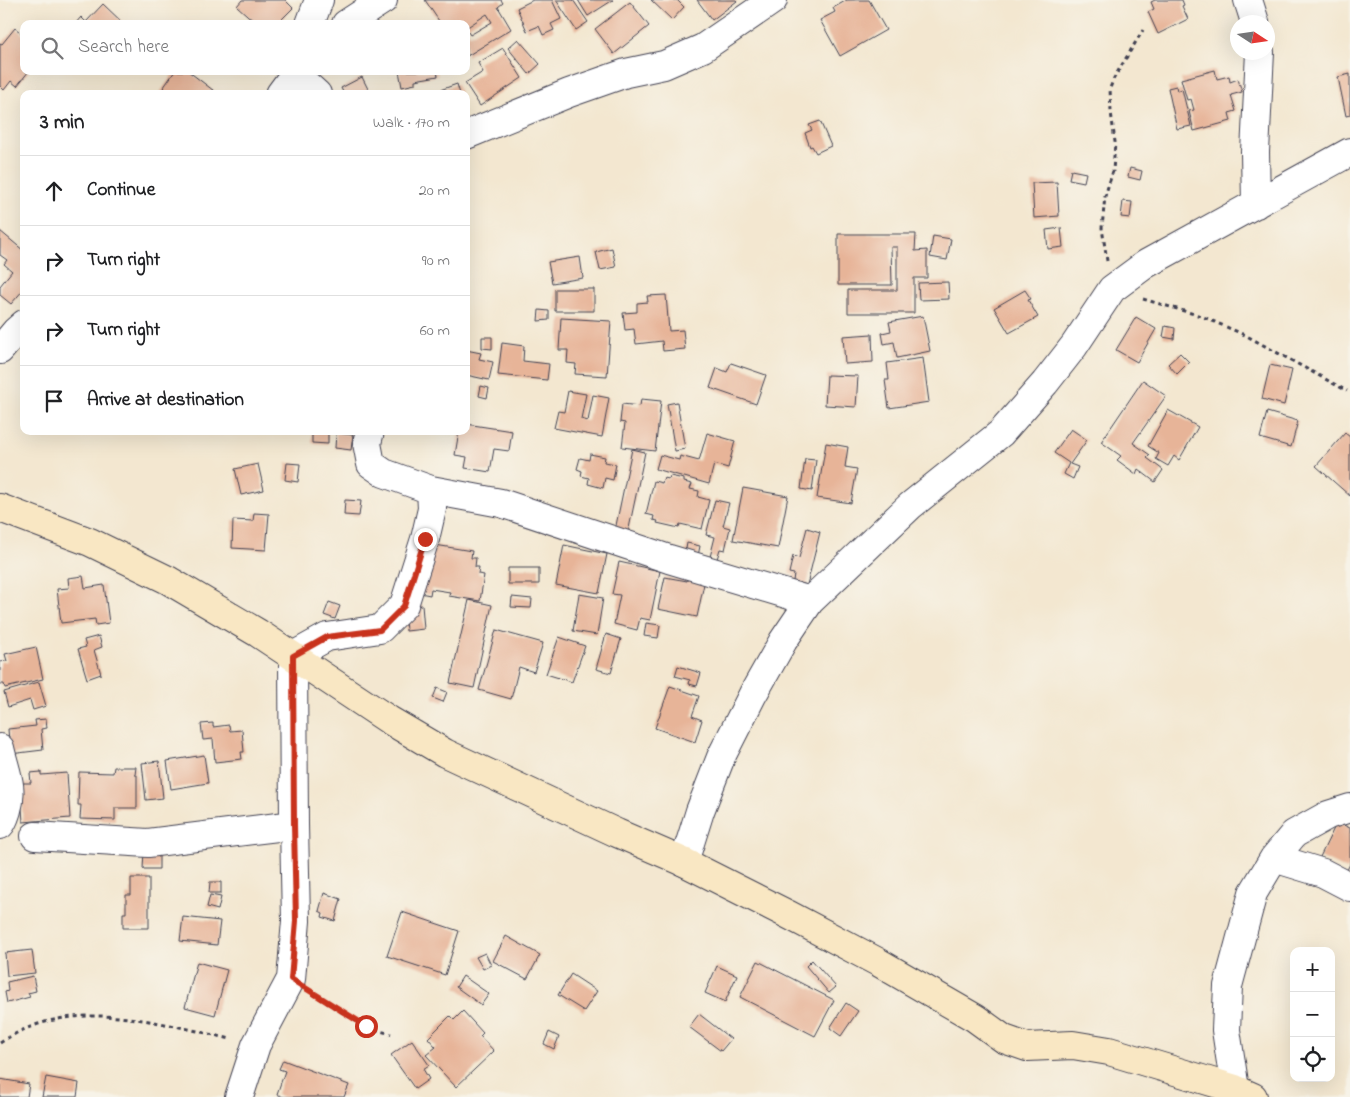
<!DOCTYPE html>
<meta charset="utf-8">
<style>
body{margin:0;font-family:"Indie Flower",sans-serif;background:#f2f2f2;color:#202124}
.controls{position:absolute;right:15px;bottom:15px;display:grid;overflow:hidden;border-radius:10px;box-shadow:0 5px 20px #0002}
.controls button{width:45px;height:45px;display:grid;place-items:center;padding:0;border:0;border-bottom:1px solid #e0e0e0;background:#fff;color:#202124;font:25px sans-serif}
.compass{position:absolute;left:1230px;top:15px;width:45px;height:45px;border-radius:50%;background:#fff;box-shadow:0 5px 20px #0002;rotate:102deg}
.stop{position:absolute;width:15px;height:15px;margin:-11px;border:4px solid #c8321e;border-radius:50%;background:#fff}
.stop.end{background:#c8321e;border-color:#fff;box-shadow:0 1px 5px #0008}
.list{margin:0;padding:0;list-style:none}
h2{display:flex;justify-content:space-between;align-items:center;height:65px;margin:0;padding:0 20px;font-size:21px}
h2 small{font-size:16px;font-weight:400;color:#757577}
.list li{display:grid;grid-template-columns:32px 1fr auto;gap:15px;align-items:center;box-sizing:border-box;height:70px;padding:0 20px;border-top:1px solid #e0e0e0}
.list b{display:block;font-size:19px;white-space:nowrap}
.list em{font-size:16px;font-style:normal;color:#757577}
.icon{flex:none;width:28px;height:28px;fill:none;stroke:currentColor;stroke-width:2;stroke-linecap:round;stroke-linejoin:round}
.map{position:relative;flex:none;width:1350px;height:1097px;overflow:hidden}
.search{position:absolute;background:#fff;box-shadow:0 5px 20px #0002;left:20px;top:20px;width:450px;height:55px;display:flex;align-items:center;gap:12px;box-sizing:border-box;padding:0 18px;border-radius:10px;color:#757577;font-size:19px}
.panel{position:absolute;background:#fff;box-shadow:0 5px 20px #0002;left:20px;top:90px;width:450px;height:345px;border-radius:10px}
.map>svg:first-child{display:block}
</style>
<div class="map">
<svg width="1350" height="1097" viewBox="0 0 1350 1097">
<rect width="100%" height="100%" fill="#f7f3e8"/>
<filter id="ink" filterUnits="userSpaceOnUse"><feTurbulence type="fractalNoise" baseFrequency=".02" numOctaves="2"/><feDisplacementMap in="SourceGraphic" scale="10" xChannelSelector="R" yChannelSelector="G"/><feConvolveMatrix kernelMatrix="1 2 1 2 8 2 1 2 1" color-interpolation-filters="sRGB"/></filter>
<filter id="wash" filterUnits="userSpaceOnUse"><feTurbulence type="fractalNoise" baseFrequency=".0096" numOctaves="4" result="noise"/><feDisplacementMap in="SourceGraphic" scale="20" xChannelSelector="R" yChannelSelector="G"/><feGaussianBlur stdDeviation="1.12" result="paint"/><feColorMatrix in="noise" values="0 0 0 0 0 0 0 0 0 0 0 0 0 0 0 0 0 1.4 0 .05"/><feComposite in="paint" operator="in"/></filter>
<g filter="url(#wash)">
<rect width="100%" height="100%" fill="#f3e7d0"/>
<g id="blocks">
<path fill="#e7b498" d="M242,0H285L293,8L277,24H257L237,6Z
M425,0H501L503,3L498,7L511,29L467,56L466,29L470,35L492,22L487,14L466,28V24H441Z
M533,0H552L561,19L551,24L554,30L543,35L539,26L527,31L517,8Z
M556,0H573L588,22L576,30Z
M578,0H613L588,16Z
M651,0H677L684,7L672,20Z
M697,0H736L737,1L712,20Z
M847,0H869L886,30L840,56L820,20L835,12L833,8Z
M1155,0H1182L1184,5L1182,6L1188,19L1158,34L1148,12L1154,9L1151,2Z
M630,2L649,26L614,54L595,29Z
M103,4L124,24H75L81,17L86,22Z
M15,28L24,35V71H29L17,86L11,81L4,90L0,86V43L2,44Z
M518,39L540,64L529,74L508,48Z
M503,48L522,78L480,106L465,83L483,72L478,63Z
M1215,70L1217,79L1229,76L1230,82L1238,79L1242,92L1231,95L1236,111L1229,113L1231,121L1194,131L1189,111L1194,110L1191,99L1187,100L1181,79Z
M175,71H188L218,94H159Z
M399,71H437L438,76L415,80V84L402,87Z
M1350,74V115L1346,116L1338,77Z
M362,77L368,89L360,94H344L341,88Z
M457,84L460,94H432L440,90Z
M1176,86L1177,91L1182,89L1191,126L1177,129L1168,88Z
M820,121L831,146L816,153L812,146L810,147L805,133L812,130L809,125Z
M1130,168L1142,171L1140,180L1128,177Z
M1071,170L1086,173L1084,182L1069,179Z
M1057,182L1059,216L1034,218L1032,183Z
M1123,201L1132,202L1130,218L1121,217Z
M1061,228L1063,247L1048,249L1046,230Z
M0,231L24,251V289L11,304L0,295V286L12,271L4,264L7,260L0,255Z
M838,234H916L915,251L927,250V278H914V313H848V290H897V247H891L892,285H838Z
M933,236L951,239L947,260L930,257Z
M612,248L616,267L600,270L596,252Z
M580,257L583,278L552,283L548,262Z
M948,282L949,299L919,300L918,283Z
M555,289H594V311H555Z
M1025,290L1031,299L1028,300L1038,317L1009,333L994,308Z
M666,295L669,331L683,330L685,349L663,351L662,341L636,344L634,329L625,330L623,313L637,312V303L648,302L647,296Z
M539,310L549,311V320L538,321Z
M923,316L930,351L897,358L894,342L884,344L882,333L891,331L889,322Z
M1136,317L1156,329L1137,362L1116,350Z
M561,318L611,321L607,376L575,374L576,364L567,363L568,350H559Z
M1165,326L1175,328L1174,339L1163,337Z
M872,334L873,362L845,364L843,336Z
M482,337H492V349L482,348Z
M502,343L524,346L523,361L549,364L547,380L498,375Z
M466,350L481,353L479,359L493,362L489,380L466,375Z
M1180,353L1189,362L1177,374L1168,364Z
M923,358L929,402L889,408L885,380H889L887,363Z
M731,363L766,375L756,404L710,388L717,368L727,372Z
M1270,365L1292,370L1284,405L1262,399Z
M827,375L858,376L856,407L825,405Z
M1143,380L1166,396L1133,443L1150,455L1147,458L1163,470L1155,482L1138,469L1136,474L1117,460L1121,456L1101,442Z
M481,386L489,388L487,398L479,396Z
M568,391L586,394L581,419L588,421L593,395L609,398L602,437L554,428L558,411L564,412Z
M641,399L661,401L655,451L622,447L625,423L620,422L622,404L640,406Z
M677,402L685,449L675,451L667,404Z
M1168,410L1198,427L1179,460L1174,456L1168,466L1156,459L1159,453L1148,446Z
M1267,412L1298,421L1291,447L1260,438Z
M466,424L512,431L509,451L494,449L490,472L465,468L467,457L455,455L459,431H466Z
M1071,429L1087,440L1070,464L1078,467L1073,479L1064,474L1069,463L1054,453Z
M312,431H328V444L312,443Z
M336,433L353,435L351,450L335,448Z
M707,433L735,441L728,468L714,464L709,484L656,469L660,455L679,460L680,456L699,461Z
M1345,433L1350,437V496L1316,466Z
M826,443L848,447L845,467L857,469L851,503L817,498Z
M632,449L645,452L627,538L614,535Z
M590,454L605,457L604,462L616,464L613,480L605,478L603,488L588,484L589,478L581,476L582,471L577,469L580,458L589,460Z
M805,459L816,460L812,491L801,489Z
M287,463L300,464L298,482L285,480Z
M258,464L264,490L241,495L235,469Z
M670,476L684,479V482L692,484L690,489L699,491L698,497L709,500L702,529L680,524L679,528L657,523L658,521L653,520L654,516L646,514L654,481L662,483L664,478L669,479Z
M743,488L788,496L778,548L733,540Z
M345,500L361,501L359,516L344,515Z
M715,500L729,503L723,526L730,528L725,550L720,549L717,559L710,557L715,537L706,535Z
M254,513L269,514L266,550L232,548L233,520L253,521Z
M807,528L820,532L807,585L793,581L794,574L789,573L793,556L799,558Z
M687,543L700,546L698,556L685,554Z
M435,545L472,551L471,558H476L475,567H479L478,574L484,575L480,601L449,596L450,592L431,589L430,595L415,592Z
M564,545L607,554L599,593L556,585Z
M619,562L660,571L650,620L640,618L637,630L614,624L620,595L612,594Z
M508,568H539V584H508Z
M83,576L85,588L104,585L109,623L96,625L95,619L61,623L57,589L69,588L68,578Z
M688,576L705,579L697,617L658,609L665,577L687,581Z
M579,594L603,598L597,635L573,631Z
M512,597L532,599L531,608L511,607Z
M469,600L492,605L474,688L450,683Z
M329,602L340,606L335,619L324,615Z
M422,605L424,629L406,631L404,607Z
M646,623L660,625L658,638L644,636Z
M496,630L543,643L534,672L519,667L511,699L479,690Z
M606,634L621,639L611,673L596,669Z
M99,636L102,647L94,650L101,674L87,679L78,649L86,647L84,640Z
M559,637L585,646L572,682L546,674Z
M36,647L43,679L5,688L4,684H0V662L7,661L5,654Z
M678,666L701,673L697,686L689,684L690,680L675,676Z
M39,682L46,706L33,710L30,700L8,707L4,692Z
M670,686L699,696L692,716L702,720L695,742L655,728Z
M437,688L447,692L443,702L433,698Z
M46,719L47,728L41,729L43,750L10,754L8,729L36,726L35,720Z
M213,723V727L229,725L230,731L242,730L244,752H241L242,759L215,762L213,739L203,740L201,724Z
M204,755L208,783L171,789L167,761Z
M159,761L163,798L146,800L142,763Z
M114,767H136L135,775H137V808H115V820L80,819L81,805H78L79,772L113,773Z
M41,772V775L67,773L70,818L23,822L20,783H31L30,773Z
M1337,822L1350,828V864L1347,870L1320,857Z
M144,851H159V869H143Z
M131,878H149V928H123V913H126V895H131Z
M210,882H221V893H209Z
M324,893L341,899L335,921L322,917L323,913L319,911Z
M210,895L221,897L218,910L207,907Z
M402,912L459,931L445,975L387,956Z
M183,917L220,921L217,945L180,941Z
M506,936L540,955L527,979L493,961Z
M32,950L35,973L7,976L5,953Z
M485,953L491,965L483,969L476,957Z
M812,960L836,987L829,993L806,966Z
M758,961L834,1000L815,1036L740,997Z
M197,962L227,970L215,1015L185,1007Z
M717,966L737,975L725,1002L705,993Z
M571,974L597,991L584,1011L558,995Z
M33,976L36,991L28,993L30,997L7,1003L5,992L8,991L7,982Z
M463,976L489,994L481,1005L456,987Z
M846,1003L858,1011L841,1036L830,1028Z
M463,1011L483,1033L480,1036L494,1051L456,1087L426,1055L436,1047L428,1038L450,1016L454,1020Z
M699,1014L731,1039L721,1051L689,1027Z
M549,1032L559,1037L554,1049L544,1044Z
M412,1040L429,1065L423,1069L429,1079L415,1089L391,1055Z
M283,1060L349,1085L344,1097H283L277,1094L285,1071L279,1069Z
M46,1077L79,1083L77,1097H42Z
M0,1079L29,1084L27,1097H0Z"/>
</g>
</g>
<g filter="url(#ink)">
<use href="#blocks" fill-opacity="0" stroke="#414051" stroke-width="1"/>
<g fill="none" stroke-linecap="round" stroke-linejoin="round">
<g stroke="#414051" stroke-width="30">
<path id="street" d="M1248,0L1255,22
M310,24L319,0
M346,24L383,0
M295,74L317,94
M280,94L297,71
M466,135L569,93L626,73L664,65L703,48L773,0
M1256,204L1255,152L1260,52
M0,350L16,331L24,324
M370,431L367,443L371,464L384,473L431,490
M0,748C5,771 14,787 7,810C5,816 4,821 0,825
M35,836L148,843L294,825
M1274,858L1323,873L1350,887
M684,862L700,811L721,757L753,694L783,641L810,601L910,506L1001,433L1045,383L1074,346L1112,289L1146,264L1350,152
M239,1097L256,1045L291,979L296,921L294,825L293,656L327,637L380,629L404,605L425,539L432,509L431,490L501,503L669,559L810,601
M1233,1097L1235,1089L1226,1030L1228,986L1253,893L1274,858L1294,834L1328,815L1350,808"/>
</g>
<g stroke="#414051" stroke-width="30">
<path id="secondary" d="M0,508L90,542L168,580L258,633L389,720L445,753L617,833L684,862L789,915L878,962L975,1018L1004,1039L1027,1047L1073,1045L1109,1051L1235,1089L1253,1097"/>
</g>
<path stroke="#414051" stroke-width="3" stroke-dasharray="4 4" stroke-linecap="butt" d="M1107,261L1102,228L1105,196L1113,171L1115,142L1111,112L1110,88L1114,78L1143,30
M1143,299L1201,316L1245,335L1347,391
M313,993L366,1027L391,1034
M0,1043C69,995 157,1022 231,1039"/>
<use href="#street" stroke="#fff" stroke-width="28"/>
<use href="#secondary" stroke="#f9e7c3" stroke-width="28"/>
</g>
</g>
<g fill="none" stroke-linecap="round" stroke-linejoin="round" filter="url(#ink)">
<path stroke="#c8321e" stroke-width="6" d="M366,1026L291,979L296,921L294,825L293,656L327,637L380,630L404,606L425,539"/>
</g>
</svg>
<div class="controls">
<button>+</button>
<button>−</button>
<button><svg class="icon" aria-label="locate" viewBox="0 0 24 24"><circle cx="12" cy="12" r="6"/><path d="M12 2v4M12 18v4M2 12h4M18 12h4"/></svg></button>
</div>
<svg class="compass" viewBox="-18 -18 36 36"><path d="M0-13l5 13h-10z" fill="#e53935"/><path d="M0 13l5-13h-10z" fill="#757577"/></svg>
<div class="stop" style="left:366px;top:1026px"></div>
<div class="stop end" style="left:425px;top:539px"></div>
<div class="search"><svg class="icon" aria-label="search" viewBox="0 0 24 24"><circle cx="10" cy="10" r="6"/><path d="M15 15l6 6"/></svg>Search here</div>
<section class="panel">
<h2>3 min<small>Walk · 170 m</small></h2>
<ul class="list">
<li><svg class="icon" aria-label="ahead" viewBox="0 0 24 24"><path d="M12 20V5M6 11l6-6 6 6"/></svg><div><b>Continue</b></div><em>20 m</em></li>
<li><svg class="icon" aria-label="right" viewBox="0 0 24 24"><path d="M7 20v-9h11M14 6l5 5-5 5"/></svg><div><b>Turn right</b></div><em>90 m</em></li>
<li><svg class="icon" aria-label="right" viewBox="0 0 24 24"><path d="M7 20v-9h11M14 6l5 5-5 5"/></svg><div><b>Turn right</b></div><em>60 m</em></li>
<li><svg class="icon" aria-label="arrive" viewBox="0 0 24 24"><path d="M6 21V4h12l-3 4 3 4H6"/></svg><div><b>Arrive at destination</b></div></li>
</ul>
</section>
</div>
